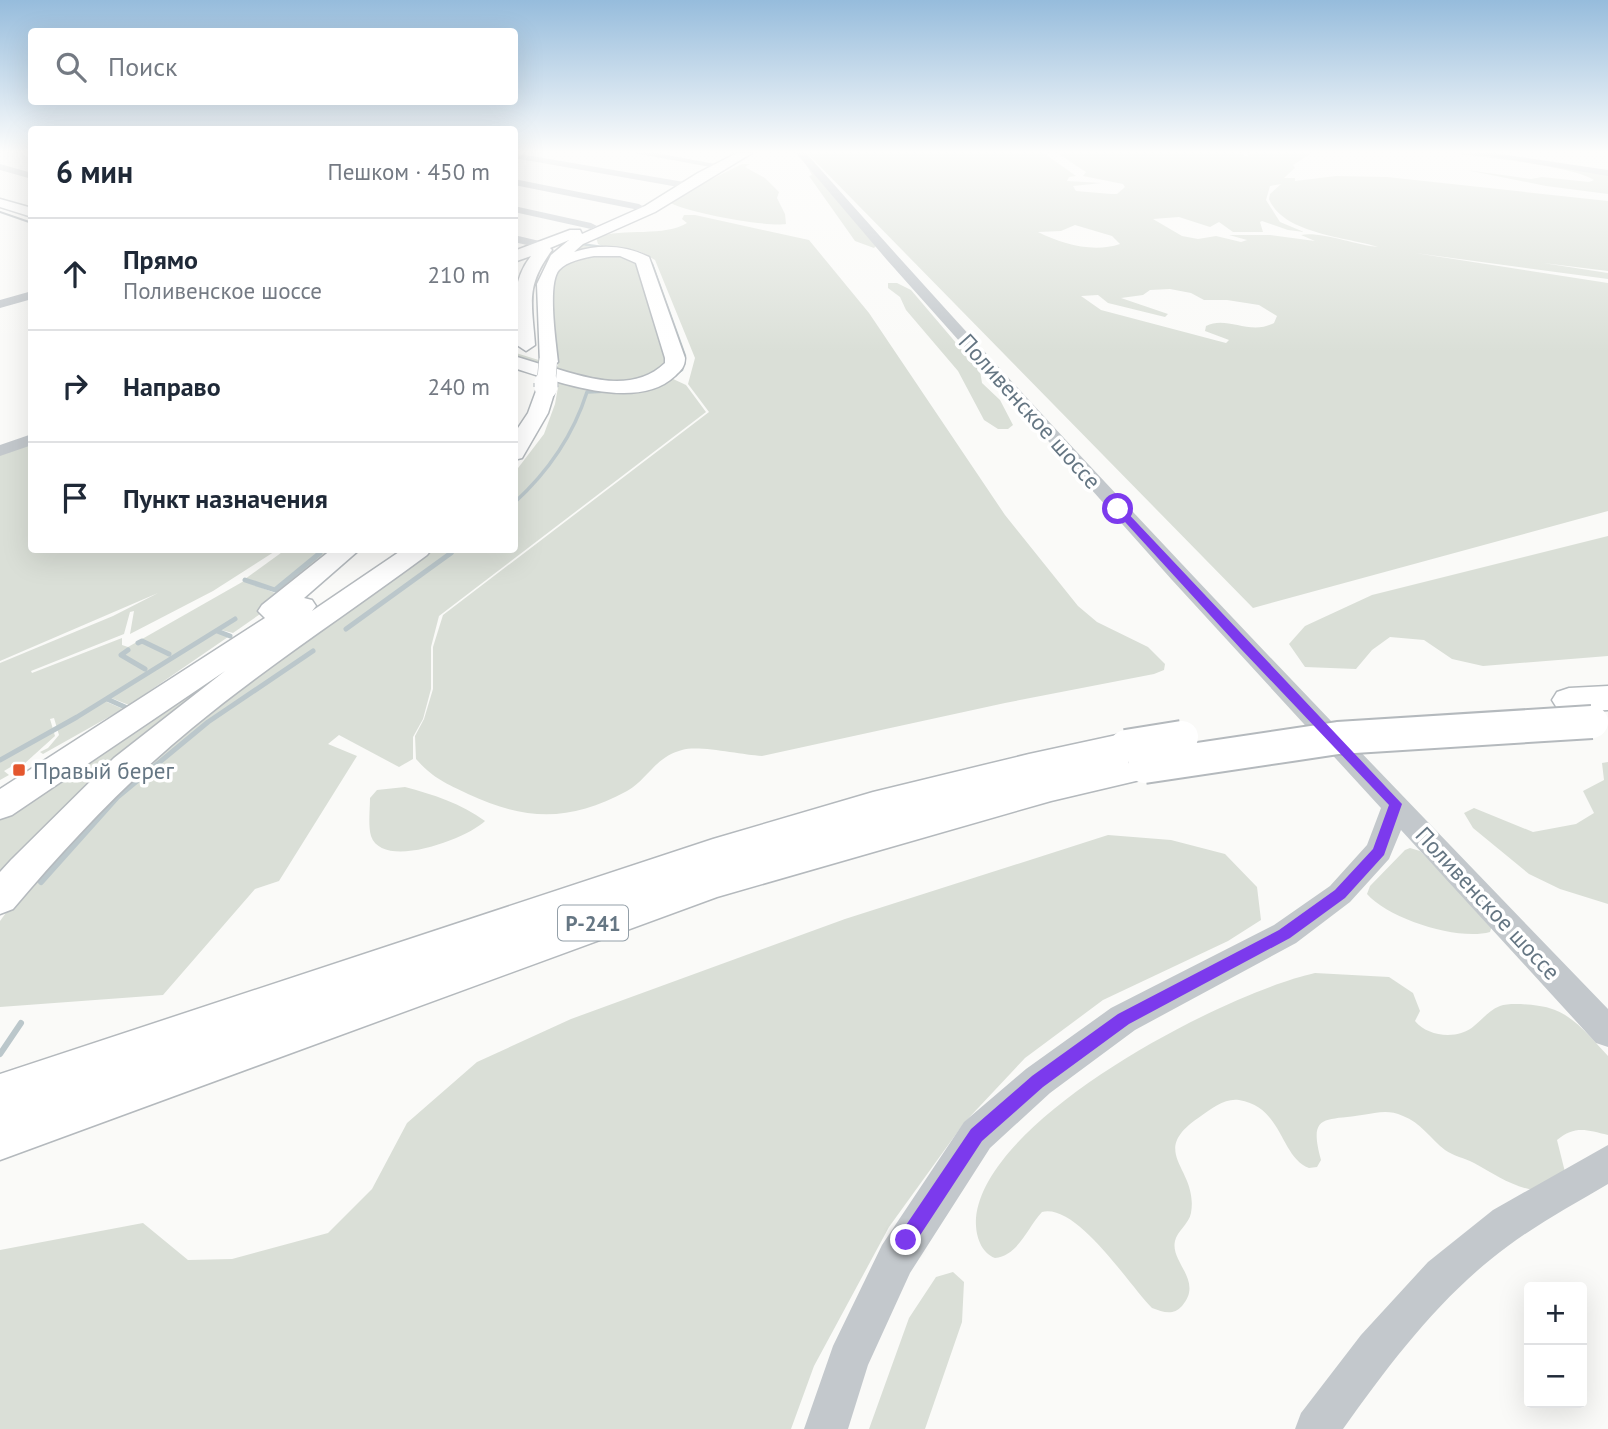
<!DOCTYPE html>
<html lang="ru">
<meta charset="utf-8">
<style>
body{margin:0;font-family:"PT Sans",sans-serif;background:#f2f2f3;color:#1f2937}
.controls{position:absolute;right:21px;bottom:21px;display:grid;overflow:hidden;border-radius:7px;box-shadow:0 7px 28px #0002}
.controls button{width:63px;height:63px;display:grid;place-items:center;padding:0;border:0;border-bottom:2px solid #e0e1e3;background:#fff;color:#1f2937;font:35px sans-serif}
.stop{position:absolute;width:21px;height:21px;margin:-16px;border:5px solid #7c3aed;border-radius:50%;background:#fff}
.stop.end{background:#7c3aed;border-color:#fff;box-shadow:0 2px 7px #0008}
.list{margin:0;padding:0;list-style:none}
h2{display:flex;justify-content:space-between;align-items:center;height:91px;margin:0;padding:0 28px;font-size:30px}
h2 small{font-size:23px;font-weight:400;color:#747a83}
.list li{display:grid;grid-template-columns:46px 1fr auto;gap:21px;align-items:center;box-sizing:border-box;height:112px;padding:0 28px;border-top:2px solid #e0e1e3}
.list b{display:block;font-size:26px;white-space:nowrap}
.list p{margin:0;font-size:23px;white-space:nowrap;color:#747a83}
.list em{font-size:23px;font-style:normal;color:#747a83}
.icon{flex:none;width:38px;height:38px;fill:none;stroke:currentColor;stroke-width:2;stroke-linecap:round;stroke-linejoin:round}
.map{position:relative;flex:none;width:1608px;height:1429px;overflow:hidden}
.search{position:absolute;background:#fff;box-shadow:0 7px 28px #0002;left:28px;top:28px;width:490px;height:77px;display:flex;align-items:center;gap:18px;box-sizing:border-box;padding:0 24px;border-radius:7px;color:#747a83;font-size:26px}
.panel{position:absolute;background:#fff;box-shadow:0 7px 28px #0002;left:28px;top:126px;width:490px;height:427px;border-radius:7px}
.map>svg:first-child{display:block}
</style>
<div class="map">
<svg width="1608" height="1429" viewBox="0 0 1608 1429">
<rect width="100%" height="100%" fill="#fafaf8"/>
<path fill="#dadfd7" fill-rule="evenodd" d="M807,153H1044L1076,176L1069,177L1067,181L1102,183L1073,186L1076,191L1111,194H1117L1125,187L1123,184L1083,176L1086,172L1057,153H1235L1247,156L1250,153H1312L1293,165L1295,168L1284,178H1295V181L1336,176L1387,177L1608,201V271L1543,263L1608,273V279L1415,253L1608,283V511L1253,608ZM1281,184L1270,194L1269,199C1283,234 1347,237 1378,247C1356,245 1319,231 1301,235L1315,241L1270,235H1229L1247,240L1241,242L1216,236L1198,239L1182,236L1153,219L1179,217L1210,227L1219,222L1233,232H1263L1260,222L1262,221L1288,230L1304,232L1280,222L1266,200L1270,186ZM1075,225L1112,236L1120,244C1093,253 1062,244 1038,232L1061,231ZM1170,289L1191,293L1204,300H1227L1259,305L1277,316L1274,323C1249,336 1227,315 1206,326L1205,331L1229,340L1226,343L1101,310L1081,296L1098,295L1108,303L1165,317L1168,314L1121,298L1143,295L1150,290Z
M1452,153H1471L1608,175V194L1546,186L1466,170L1531,179L1542,177L1589,182L1594,180C1574,166 1480,157 1452,153Z
M804,161L876,246L874,248L855,241L809,176L812,175Z
M742,164H750L745,167L765,178L779,192L777,198L785,214L786,224C766,227 688,213 671,203L696,187Z
M684,215H695L809,240L869,313L1005,515L1078,606L1097,622L1148,647L1165,664L1164,670L1154,674L1005,703L762,756C741,755 700,745 682,750C655,757 648,779 627,791C570,822 526,821 468,794C445,783 433,778 416,759L415,736L424,719L433,689V647L443,615L709,412L688,384L695,358L655,260L639,251L602,246L598,244L596,237C624,228 665,237 687,223L682,219Z
M577,245L632,251L650,262L683,356L681,369L671,378L686,385L706,412L439,616L431,647V689L423,719L413,737V759L399,767L339,735L328,744L357,756L279,881L255,889L163,995L0,1007V921L30,880L123,780L238,685L430,550H514L515,472L544,434L555,404L559,382C587,382 690,407 677,349L645,260C621,241 589,255 562,256Z
M619,254L638,261L670,360L661,374L609,385L515,358V345L516,353L558,366C559,336 537,272 575,258C588,253 606,255 619,254Z
M888,283H897L911,290L980,371L982,383L1000,400L1013,425L1008,429H998L984,420L958,371L906,310L900,297L888,288Z
M31,442L32,550H277L213,591L130,634L134,611L130,612L124,634L31,671L32,673L122,638V645L128,647L244,581L275,593L324,550H338L266,610L233,633L221,630L217,633L228,637L129,705L111,698L107,702L123,709L43,754L40,752L48,748L59,735L54,718L50,719L55,736L24,764L19,762L4,771L9,775L0,780V663L113,616L158,593L0,661V454Z
M1608,536V656L1483,666L1452,659L1424,640L1390,637L1372,650L1356,669L1305,667L1289,644L1305,626L1372,595Z
M285,550H322L275,589L245,579Z
M200,685L207,688L0,882V818Z
M1608,762V904L1560,889L1529,874L1473,828L1464,813L1474,808L1533,832L1576,824L1594,813L1583,791L1604,780L1602,763Z
M405,787C432,794 462,804 485,821C468,838 383,871 371,836C368,826 370,809 370,798L377,790Z
M1108,835L1171,840L1225,854L1257,887L1261,920L1228,941L1103,1000L1025,1058L964,1123L889,1227L814,1366L791,1429H0V1250L143,1223L188,1260L232,1259L328,1233L372,1189L407,1123L477,1062L571,1019L845,919Z
M1410,848L1420,851L1492,926L1490,932C1458,941 1389,919 1367,894L1370,886L1405,850Z
M1315,973L1389,977L1413,993L1420,1011L1415,1021C1428,1037 1458,1040 1474,1026C1483,1019 1489,1010 1500,1006C1511,1002 1538,1005 1549,1008C1573,1014 1592,1039 1608,1056V1135C1587,1130 1575,1125 1557,1140L1565,1172L1538,1191C1512,1187 1496,1175 1474,1163C1465,1158 1453,1156 1445,1150C1431,1139 1420,1122 1403,1116C1387,1109 1378,1113 1362,1115C1325,1121 1308,1113 1321,1160L1317,1167L1309,1168C1280,1157 1283,1107 1239,1100C1225,1098 1212,1108 1201,1116C1145,1153 1199,1167 1191,1213C1189,1224 1177,1231 1175,1241C1170,1262 1204,1281 1182,1306C1173,1316 1163,1312 1152,1308C1129,1285 1077,1203 1042,1212C1027,1228 1019,1255 995,1258C980,1252 975,1234 976,1218C985,1117 1225,993 1315,973Z
M953,1272L964,1282L962,1322L925,1429H869L909,1318L936,1277Z"/>
<g fill="none" stroke-linecap="round" stroke-linejoin="round">
<path stroke="#bbc7cb" stroke-width="2.5" d="M581,244L609,248
M646,257L652,264L685,356L682,370L664,382"/>
<path stroke="#bbc7cb" stroke-width="3.5" d="M514,503C548,472 573,436 587,392L610,391
M317,555L323,550
M449,555L455,550"/>
<path stroke="#bbc7cb" stroke-width="5" d="M245,580L275,590L320,553
M346,629L451,553
M217,631L230,636
M138,643L142,641L169,654
M128,650L121,655L145,669
M107,699L125,707
M0,760L77,717L235,619
M144,775L208,722L313,651"/>
<path stroke="#bbc7cb" stroke-width="6" d="M41,882L117,797L146,773
M0,1054L21,1023"/>
<g stroke="#b5babe" stroke-width="3">
<path id="major" d="M737,153H752L655,212L583,244L574,252C600,244 624,245 649,257L685,358C685,367 681,370 675,376C637,412 558,382 514,368V356L540,364L537,284L551,255L569,240L550,248L552,250C525,287 532,302 535,345L526,351L517,345C515,312 510,283 531,256L514,262V251L570,230H580L582,234L645,206L698,173ZM594,256H620L636,263L665,358V363C634,393 588,379 551,367L558,362C556,342 547,284 559,270C567,261 584,258 594,256Z
M0,199L32,208V217L0,207Z
M546,381L553,383L556,387L548,413L522,458L514,460V434L528,413L539,383Z
M331,550H359L304,598L312,600L316,606L312,611L402,550H431L427,555C349,613 267,666 192,728C126,782 68,844 13,909L0,914V872L11,860L114,758L225,671L12,815L0,819V789L265,618L258,611L262,605Z"/>
</g>
<g stroke="#b4b9bd" stroke-width="3">
<path id="highway" d="M1608,686V710L1569,712L1557,708L1552,700L1557,692L1569,688Z
M1126,733L1139,737L1144,746L1139,755L1157,758L1163,767L1157,776L1051,801L717,897L0,1160V1074L713,839L873,792L1029,754Z"/>
</g>
<path fill="#c3c8cc" fill-rule="evenodd" d="M514,153L684,182L689,185L684,188L514,158Z
M634,153H656L726,166L721,169Z
M796,153H806C1065,447 1337,728 1608,1009V1047L1596,1043L1401,830L1389,859L1350,902L1296,943L1135,1030L1050,1093L990,1148L910,1273L868,1365L848,1429H804L833,1346L882,1245L964,1122L1026,1069L1111,1008L1274,925L1330,886L1367,845L1381,808L1172,580L887,260Z
M1471,153H1494L1608,170V176Z
M0,164L32,173V179L0,170Z
M514,179L639,204L644,207L639,210L514,185Z
M514,206L591,223L597,226L591,229L514,212Z
M514,235L548,243L550,245L544,249L514,242Z
M32,291V299L0,308V300Z
M32,434V445L0,456V445Z
M1608,1145V1184C1574,1204 1539,1223 1508,1246C1441,1295 1391,1362 1343,1429H1295L1301,1413L1361,1335L1428,1262L1493,1210Z"/>
<use href="#major" fill="#fff" fill-rule="evenodd"/>
<use href="#highway" fill="#fff" fill-rule="evenodd"/>
<path stroke="#a2aab0" stroke-width="2" d="M0,212L32,223"/>
<g stroke="#b5babe" stroke-width="19" stroke-linecap="butt">
<path id="major-bridge-far1" d="M546,385L548,362"/>
</g>
<g stroke="#b5babe" stroke-width="25" stroke-linecap="butt">
<path id="major-bridge" d="M546,387V383"/>
</g>
<g stroke="#b4b9bd" stroke-width="36" stroke-linecap="butt">
<path id="highway-bridge" d="M1126,746L1182,737
M1144,767L1338,738L1592,722"/>
</g>
<use href="#major-bridge-far1" stroke="#fff" stroke-width="18"/>
<use href="#major-bridge" stroke="#fff" stroke-width="23"/>
<use href="#highway-bridge" stroke="#fff" stroke-width="32"/>
</g>
<linearGradient id="sky" x2="0" y2="1"><stop stop-color="#96bcdc"/><stop offset="0.43" stop-color="#fdfdfc"/><stop offset="1" stop-color="#fdfdfc" stop-opacity="0"/></linearGradient>
<rect width="1608" height="353" fill="url(#sky)"/>
<path fill="#7c3aed" d="M1115,507H1122L1402,804L1384,855L1345,898L1290,938L1129,1024L1043,1087L982,1141L913,1246L906,1249L900,1246L897,1240L900,1234L971,1129L1032,1076L1118,1014L1279,930L1335,890L1373,849L1389,805L1241,649L1115,511Z"/>
<rect fill="#e4572e" stroke="#fff" stroke-width="2.5" x="12" y="763" width="14" height="14" rx="3.5"/>
<g text-anchor="middle" dominant-baseline="central" stroke-width="7" stroke-linejoin="round" paint-order="stroke">
<rect fill="#fff" stroke="#939fa8" stroke-width="2" x="558" y="905.5" width="70" height="35" rx="5"/>
<g font-size="21" font-weight="bold" fill="#657683">
<text x="593" y="923">Р-241</text>
</g>
<g font-size="23" fill="#657683" stroke="#fff">
<text transform="translate(1030 411) rotate(48)">Поливенское шоссе</text>
<text transform="translate(1488 903) rotate(47)">Поливенское шоссе</text>
</g>
<g font-size="23" fill="#657683" stroke="#fff" text-anchor="start">
<text x="33" y="770">Правый берег</text>
</g>
</g>
</svg>
<div class="controls">
<button>+</button>
<button>−</button>
</div>
<div class="stop" style="left:1118px;top:509px"></div>
<div class="stop end" style="left:906px;top:1240px"></div>
<div class="search"><svg class="icon" aria-label="search" viewBox="0 0 24 24"><circle cx="10" cy="10" r="6"/><path d="M15 15l6 6"/></svg>Поиск</div>
<section class="panel">
<h2>6 мин<small>Пешком · 450 m</small></h2>
<ul class="list">
<li><svg class="icon" aria-label="ahead" viewBox="0 0 24 24"><path d="M12 20V5M6 11l6-6 6 6"/></svg><div><b>Прямо</b><p>Поливенское шоссе</p></div><em>210 m</em></li>
<li><svg class="icon" aria-label="right" viewBox="0 0 24 24"><path d="M7 20v-9h11M14 6l5 5-5 5"/></svg><div><b>Направо</b></div><em>240 m</em></li>
<li><svg class="icon" aria-label="arrive" viewBox="0 0 24 24"><path d="M6 21V4h12l-3 4 3 4H6"/></svg><div><b>Пункт назначения</b></div></li>
</ul>
</section>
</div>
